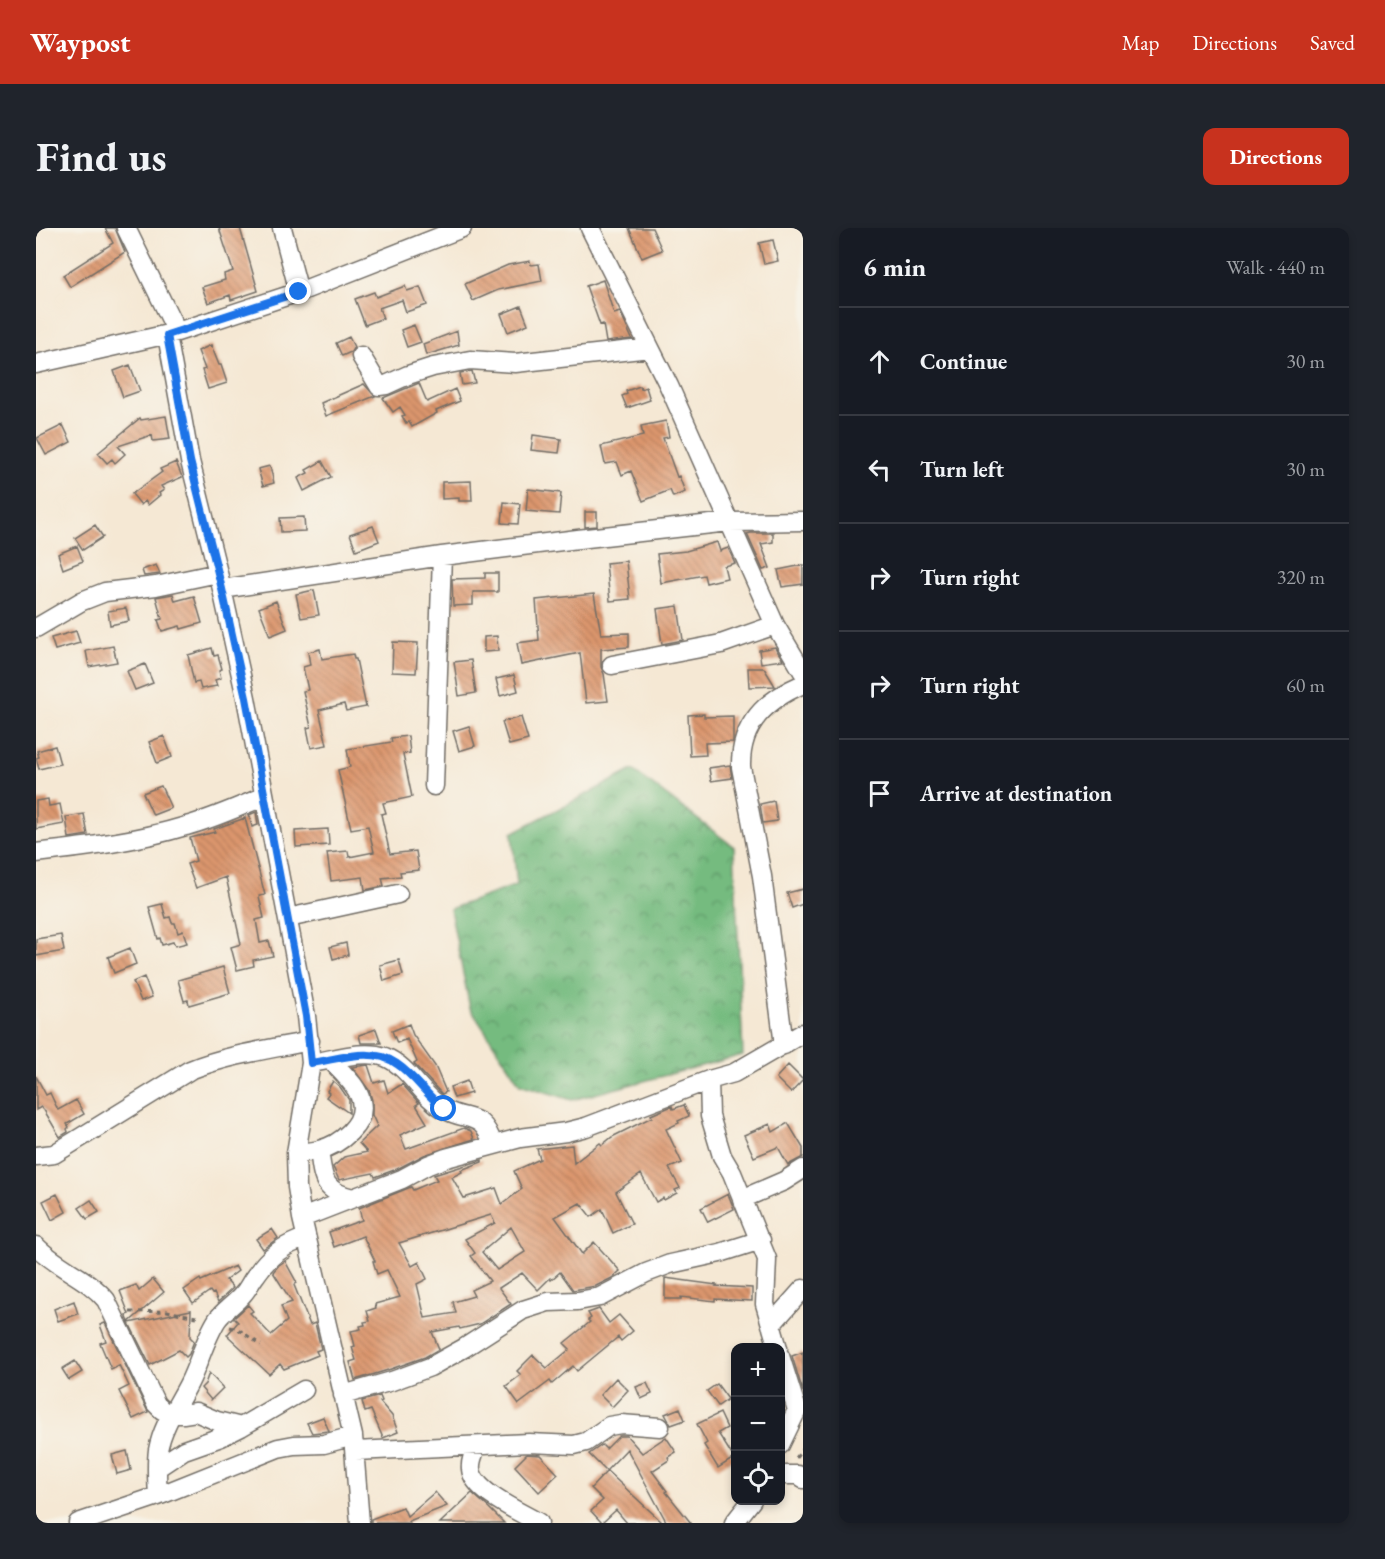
<!DOCTYPE html>
<meta charset="utf-8">
<style>
body{margin:0;font-family:"EB Garamond",serif;background:#20242c;color:#f1f3f6}
.controls{position:absolute;right:18px;bottom:18px;display:grid;overflow:hidden;border-radius:12px;box-shadow:0 3px 9px #0003}
.controls button{width:54px;height:54px;display:grid;place-items:center;padding:0;border:0;border-bottom:2px solid #363941;background:#171b24;color:#f1f3f6;font:30px sans-serif}
.stop{position:absolute;width:18px;height:18px;margin:-14px;border:4px solid #1a73e8;border-radius:50%;background:#fff}
.stop.end{background:#1a73e8;border-color:#fff;box-shadow:0 2px 6px #0008}
.list{margin:0;padding:0;list-style:none}
h2{display:flex;justify-content:space-between;align-items:center;height:78px;margin:0;padding:0 24px;font-size:26px}
h2 small{font-size:20px;font-weight:400;color:#9ea1a6}
.list li{display:grid;grid-template-columns:39px 1fr auto;gap:18px;align-items:center;box-sizing:border-box;height:108px;padding:0 24px;border-top:2px solid #363941}
.list b{display:block;font-size:22px;white-space:nowrap}
.list em{font-size:20px;font-style:normal;color:#9ea1a6}
.icon{flex:none;width:33px;height:33px;fill:none;stroke:currentColor;stroke-width:2;stroke-linecap:round;stroke-linejoin:round}
.map{position:relative;flex:none;width:767px;height:1295px;overflow:hidden;border-radius:12px}
header{display:flex;align-items:center;gap:36px;box-sizing:border-box;height:84px;padding:0 30px;background:#c8321e;color:#fff}
header strong{font-size:28px}
nav{display:flex;gap:33px;margin-inline-start:auto;font-size:21px}
.intro{display:flex;align-items:center;justify-content:space-between;box-sizing:border-box;height:144px;padding:0 36px}
h1{margin:0;font-size:42px}
.button{padding:15px 27px;border-radius:12px;background:#c8321e;color:#fff;font-size:21px;font-weight:700}
main{display:flex;gap:36px;padding:0 36px}
aside{flex:1;background:#171b24;border-radius:12px;box-shadow:0 3px 9px #0003}
.map>svg:first-child{display:block}
</style>
<header>
<strong>Waypost</strong>
<nav><a>Map</a><a>Directions</a><a>Saved</a></nav>
</header>
<div class="intro"><h1>Find us</h1><a class="button">Directions</a></div>
<main>
<div class="map">
<svg width="767" height="1295" viewBox="0 0 767 1295">
<defs>
<pattern id="forest-crowns" width="20" height="18" patternUnits="userSpaceOnUse" patternTransform="scale(1.5)"><rect width="20" height="18" fill="#74bb7f"/><path d="M2 6a3 3 0 1 1 6 0M12 15a3 3 0 1 1 6 0" fill="none" stroke="#5f9868"/></pattern>
<pattern id="building-back-hatch" width="6" height="6" patternUnits="userSpaceOnUse" patternTransform="scale(1.5)"><rect width="6" height="6" fill="#dc966d"/><path d="M-1 5l2 2M0 0l6 6M5-1l2 2" fill="none" stroke="#b37b5a"/></pattern>
</defs>
<rect width="100%" height="100%" fill="#f7f3e8"/>
<filter id="ink" filterUnits="userSpaceOnUse"><feTurbulence type="fractalNoise" baseFrequency=".0167" numOctaves="2"/><feDisplacementMap in="SourceGraphic" scale="12" xChannelSelector="R" yChannelSelector="G"/><feConvolveMatrix kernelMatrix="1 2 1 2 8 2 1 2 1" color-interpolation-filters="sRGB"/></filter>
<filter id="wash" filterUnits="userSpaceOnUse"><feTurbulence type="fractalNoise" baseFrequency=".008" numOctaves="4" result="noise"/><feDisplacementMap in="SourceGraphic" scale="24" xChannelSelector="R" yChannelSelector="G"/><feGaussianBlur stdDeviation="1.35" result="paint"/><feColorMatrix in="noise" values="0 0 0 0 0 0 0 0 0 0 0 0 0 0 0 0 0 1.4 0 .05"/><feComposite in="paint" operator="in"/></filter>
<g filter="url(#wash)">
<rect width="100%" height="100%" fill="#f5e8d4"/>
<path fill="url(#forest-crowns)" stroke="#507355" stroke-width="1.5" d="M597,542L698,619L707,827L536,872L484,856L434,780L414,681L481,657L476,605Z"/>
<g id="blocks">
<path fill="url(#building-back-hatch)" fill-rule="evenodd" d="M69,0H79L89,24L34,59L27,47L77,15Z
M183,0H204L222,63L195,72L194,67L172,75L166,59L189,52L188,46L197,43Z
M593,0H616L626,22L606,30Z
M737,12L742,33L728,36L723,15Z
M494,33L495,37L503,36L506,53L462,62L437,73L429,56L472,37Z
M567,52L578,86L584,84L596,111L570,114L567,96L564,97L550,58Z
M369,58L371,63L384,59L391,77L370,84L366,72L343,80L347,90L329,97L319,71L338,64L340,69Z
M485,78L492,96L472,104L465,86Z
M378,97L385,114L371,119L365,102Z
M421,103L423,117L390,127L387,116Z
M313,109L318,119L315,124L306,128L300,115Z
M175,117L183,137H185L191,155L172,161L166,142L169,141L162,123Z
M94,137L104,163L87,169L78,143Z
M436,143L439,155L426,157L424,145Z
M383,155L391,174L419,161L424,173L400,183L401,185L376,199L373,194L370,195L366,188L369,187L364,179L357,184L347,170Z
M328,156L339,168L290,188L285,175Z
M604,158L605,161L610,159L614,172L591,180L586,168L591,166L590,163Z
M130,188L134,211L117,213L116,207L82,218L89,226L79,235L76,231L71,235L62,225L104,190L105,192Z
M630,193L633,209L627,210L641,249L643,248L649,264L637,269L634,262L607,273L595,243L586,247L581,234L569,236L565,218L607,208L605,198Z
M27,197L35,214L10,227L1,210Z
M497,207L525,211L523,225L495,222Z
M286,233L295,249L268,263L262,250L272,245L270,242Z
M140,234L146,249L125,258L128,262L123,265L124,267L112,277L109,273L105,277L96,266L126,244L124,241Z
M234,238L238,255L227,258L222,241Z
M435,253L436,273H423V270L406,271V254Z
M492,261L525,265L523,286L490,283Z
M468,274L484,276L482,296L466,295Z
M549,284H561V298L549,299Z
M268,289L269,303L245,304L244,290Z
M59,297L67,309L47,322L39,310Z
M337,298L343,313L320,322L314,306Z
M715,305H737V314L725,316L734,340L727,342L711,306Z
M681,314L684,323L692,320L699,335L688,338L691,350L670,355L668,347L625,355L621,326L650,323Z
M41,318L47,333L27,341L22,326Z
M590,333L594,371L574,373L570,335Z
M120,337L124,346L108,348L106,342Z
M767,337V356L746,359L742,342Z
M449,345H462V364H437V377L417,378L416,351L449,350Z
M278,362L283,387L265,390L260,366Z
M137,366L139,373L158,368L166,395L145,401L144,398L126,403L122,392L126,391L120,369Z
M558,366L565,406L593,405V419L565,421V439L568,446L572,473L550,475L544,425L485,437L481,415L503,412L500,372Z
M240,373L251,401L234,408L223,380Z
M642,378L647,412L626,416L621,381Z
M90,380L93,393L74,397L72,383Z
M40,403L44,415L19,422L15,410Z
M461,408L462,423L448,424V409Z
M357,414L382,415L380,445L356,444Z
M77,418L81,434L53,439L50,423Z
M739,419L747,432L725,435L723,422Z
M176,420L178,428L182,427L186,441L183,442L185,450L179,452L181,458L165,461L163,454L158,455L152,427Z
M284,421L286,431L317,426L318,431H320L330,479L310,483L308,476L283,482L291,517L275,520L271,500L275,499L267,463L272,462L267,439L274,437L272,424Z
M435,432L440,465L423,468L418,434Z
M109,436L117,455L99,462L91,443Z
M712,440H728L739,458L713,459Z
M478,447L482,463L464,468L460,451Z
M668,486V489L697,488V514L669,515L670,527L654,528L652,487Z
M485,489L492,512L473,517L466,494Z
M433,498L439,518L423,523L417,503Z
M128,508L136,529L121,535L113,514Z
M372,508L374,525L367,526L376,569L347,575L350,585L345,586L354,626L380,623L383,642L364,644L365,648L346,650L348,658L329,662L327,649L295,653L291,625L312,623L313,629L338,624L332,598L315,601L302,542L314,539L311,521L356,514L355,510Z
M19,518L24,536L3,541L0,530L3,529L1,523Z
M694,537L696,550L675,553L673,540Z
M125,558L135,580L117,587L107,565Z
M12,571L13,578L24,576L28,596L0,601V573Z
M738,573L741,593L727,595L724,576Z
M220,584L222,597L216,599L213,587Z
M48,586L52,607L33,610L30,589Z
M209,590L229,667L223,668L228,690L220,692L224,715L233,713L237,728L217,732L218,738L201,742L195,719L205,716L190,649L160,660L151,636L160,633L154,610L179,604L178,601Z
M292,601L293,617L260,619L259,603Z
M767,661V676L756,680L751,665Z
M126,676L130,690L134,689L136,695H139L142,705L147,703L151,715L139,718L137,714L126,717L124,710L122,711L113,679Z
M25,707L28,723L0,728V711Z
M310,715L312,727L297,731L294,719Z
M94,720L100,736L78,745L72,729Z
M363,732L367,747L348,753L344,737Z
M187,739L194,765L153,777L152,772L148,773L142,752Z
M108,749L116,769L105,773L97,754Z
M373,796L377,807L399,838L410,864L406,866L378,836L381,834L371,811L361,815L356,803Z
M340,801L345,815H325L323,807Z
M332,837L338,855L348,852L352,865L366,856L383,875L380,877L391,895L364,907L370,921L428,900L435,903L438,911L388,927L361,941L339,949L337,945L303,952L297,939L308,929L331,924L323,915L341,898L336,887V872L333,862L316,839Z
M752,837L767,852L755,865L740,850Z
M0,848L10,867L14,865L22,882L40,872L48,886L31,896L33,899L31,901L32,904L24,909L8,882L5,879L0,882Z
M297,853L304,859L313,872V885L290,869L293,865L291,863Z
M431,853L435,865L418,870L414,859Z
M648,877L653,888L642,893L643,895L630,901L646,935L633,940L644,960L639,962L641,965L628,972L627,970L620,974L605,946L580,964L596,996L577,1005L566,981L555,989L544,975L519,989L546,1026L558,1014L584,1043L576,1050L560,1058L537,1062L524,1044L515,1052L514,1050L502,1062L486,1045L463,1060L475,1076L444,1096L424,1101L423,1099L396,1104L403,1121L389,1129L352,1142L319,1152L314,1134L320,1132L316,1119L319,1118L315,1103L325,1101L324,1098L329,1097L328,1094L334,1093L331,1083L340,1080L339,1076L364,1069L351,1042L341,1046L337,1033H339L327,1008L298,1019L293,1004L326,992L323,980L375,959L377,962L401,952L398,947L446,932V934L425,942L426,944L416,949L428,970L460,960L466,976L486,961L478,943L504,931L501,921L536,917L538,935L564,915L566,917L576,909L616,889L615,887L636,878L637,881ZM455,987L459,995L429,1011L439,1025L435,1028L454,1053L435,1062L438,1068L417,1074L420,1085L389,1090L381,1056L391,1051L383,1034L376,1038L363,1015ZM475,999L489,1024L461,1042L446,1024Z
M752,895L767,920V929L752,937L742,919L718,929L708,907L734,896L737,904Z
M21,966L30,984L16,992L7,973Z
M692,966L698,981L672,994L665,980Z
M55,972L63,984L51,991L43,980Z
M236,1001L242,1010L227,1021L220,1011Z
M255,1029L249,1033L261,1055L258,1057L274,1097L279,1095L285,1121L280,1123L282,1127L248,1141L244,1136L233,1146L191,1107L202,1094L198,1090L212,1077L217,1083L214,1085L235,1107L251,1093L245,1078L256,1074L237,1044L243,1037Z
M199,1038L202,1043L190,1052L197,1060L182,1074L178,1065L176,1066L174,1063L157,1075L148,1062L164,1051L165,1053Z
M629,1050L681,1057L680,1058L716,1060V1073L679,1071V1073L645,1069V1071H629Z
M117,1051L128,1064L93,1094L90,1087L93,1086L84,1063L100,1057L103,1063Z
M38,1073L42,1086L22,1093L18,1081Z
M563,1081L573,1095L583,1087L597,1103L585,1113L582,1109L541,1143L537,1138L516,1156L514,1153L483,1176L470,1158L485,1147L481,1143L497,1127L511,1140L534,1121L528,1115L554,1094L552,1092L555,1090L552,1085Z
M155,1082L154,1109L158,1113L153,1126L150,1129L143,1122L114,1137L93,1095Z
M69,1095L112,1184L97,1191L83,1163L93,1158L83,1137L75,1141L64,1115L70,1113L64,1097Z
M767,1124V1164L756,1128Z
M39,1133L46,1144L33,1152L26,1141Z
M173,1145L187,1160L175,1172L165,1160L169,1156Z
M580,1150L592,1162L576,1179L564,1167Z
M611,1155L616,1166L605,1171L600,1159Z
M681,1156L692,1171L682,1178L671,1163Z
M344,1168L346,1173L344,1174L356,1188L362,1204L347,1210L335,1182L329,1184L326,1173Z
M644,1180L649,1192L635,1197L629,1186Z
M684,1185L691,1200L682,1205L698,1230L682,1240L668,1217L671,1215L661,1196Z
M287,1189L293,1203L276,1205L271,1195Z
M583,1208H591L606,1225L630,1209L640,1224L632,1229L633,1232L616,1243L631,1263L630,1264L655,1295H631L591,1221L570,1243L553,1226L566,1217L570,1221Z
M91,1223L95,1242L81,1246L76,1227Z
M491,1226L504,1227L522,1246L503,1264L479,1238Z
M571,1243L627,1295H591L580,1282L566,1295L555,1283L567,1272L555,1260Z
M399,1264L411,1278L373,1293L374,1295H335V1291L367,1279L371,1288Z
M436,1265L453,1280L468,1295H404Z"/>
</g>
</g>
<g filter="url(#ink)">
<use href="#blocks" fill-opacity="0" stroke="#726d66" stroke-width="1.5"/>
<g fill="none" stroke-linecap="round" stroke-linejoin="round">
<g stroke="#726d66" stroke-width="21">
<path id="minor" d="M90,0L141,104
M246,0L263,64
M554,0L633,158L739,397L767,444
M131,107L154,233L186,361L210,470L270,788L275,835L260,925L261,959L266,990L317,1208L324,1295
M325,128L343,158L350,157L372,147L397,139L434,132L479,135L614,120
M0,136L141,104L263,64L426,0
M186,361L406,328L542,311L693,294L767,293
M0,400L46,373L69,364L120,358L182,345
M576,437L685,416L739,397
M398,558L406,328
M0,625C51,619 101,613 150,598C176,591 202,579 227,569
M252,690L362,666
M748,817L726,648L705,539C704,496 730,472 767,456
M275,835C297,832 327,821 349,829C374,839 385,868 408,881C432,895 446,882 457,917
M673,852L674,888L686,928L696,945L731,1031L729,1076L742,1120
M283,922C287,950 286,963 317,970
M260,925C267,924 276,924 283,922C303,917 331,896 325,873C322,858 305,844 295,832
M0,928L18,926L154,842C192,827 234,821 274,813
M706,971L748,953L767,941
M266,990L366,951L392,937L410,930L484,910L530,904L550,899L673,852L698,845L767,805
M0,1018C21,1040 51,1049 70,1072L120,1176L126,1182L135,1185L147,1186L160,1184L181,1193L205,1199
M735,1097L767,1061
M744,1128L761,1182L744,1217
M307,1167L356,1153L394,1139L428,1120L487,1082L512,1074L542,1073L564,1069L610,1045L634,1036L684,1025L725,1012
M441,1218C438,1225 434,1233 435,1241C437,1264 485,1284 503,1295
M319,1223L493,1215L538,1217L550,1214L573,1198L585,1196L624,1199
M121,1240L148,1222L185,1209L205,1199L268,1162
M744,1247H762L767,1251
M122,1268C121,1252 120,1237 122,1222C127,1196 142,1177 153,1155C163,1135 169,1111 181,1092C188,1082 199,1076 207,1066C212,1061 215,1053 220,1047C232,1029 249,1016 270,1010
M42,1295L122,1268L242,1220L258,1217L288,1216L317,1208
M698,1295L716,1272"/>
</g>
<path stroke="#726d66" stroke-width="3" stroke-dasharray="4.5 4.5" stroke-linecap="butt" d="M94,1084L131,1083L165,1090
M194,1099L202,1101L225,1117
M760,1230L767,1220"/>
<use href="#minor" stroke="#fff" stroke-width="18"/>
</g>
</g>
<g fill="none" stroke-linecap="round" stroke-linejoin="round" filter="url(#ink)">
<path stroke="#1a73e8" stroke-width="8" d="M263,64L131,107L154,233L186,361L210,470L270,788L275,835C303,831 337,818 361,836C379,848 391,868 408,881"/>
</g>
</svg>
<div class="controls">
<button>+</button>
<button>−</button>
<button><svg class="icon" aria-label="locate" viewBox="0 0 24 24"><circle cx="12" cy="12" r="6"/><path d="M12 2v4M12 18v4M2 12h4M18 12h4"/></svg></button>
</div>
<div class="stop" style="left:408px;top:881px"></div>
<div class="stop end" style="left:263px;top:64px"></div>
</div>
<aside>
<h2>6 min<small>Walk · 440 m</small></h2>
<ul class="list">
<li><svg class="icon" aria-label="ahead" viewBox="0 0 24 24"><path d="M12 20V5M6 11l6-6 6 6"/></svg><div><b>Continue</b></div><em>30 m</em></li>
<li><svg class="icon" aria-label="left" viewBox="0 0 24 24"><path d="M17 20v-9H6M10 6l-5 5 5 5"/></svg><div><b>Turn left</b></div><em>30 m</em></li>
<li><svg class="icon" aria-label="right" viewBox="0 0 24 24"><path d="M7 20v-9h11M14 6l5 5-5 5"/></svg><div><b>Turn right</b></div><em>320 m</em></li>
<li><svg class="icon" aria-label="right" viewBox="0 0 24 24"><path d="M7 20v-9h11M14 6l5 5-5 5"/></svg><div><b>Turn right</b></div><em>60 m</em></li>
<li><svg class="icon" aria-label="arrive" viewBox="0 0 24 24"><path d="M6 21V4h12l-3 4 3 4H6"/></svg><div><b>Arrive at destination</b></div></li>
</ul>
</aside>
</main>
